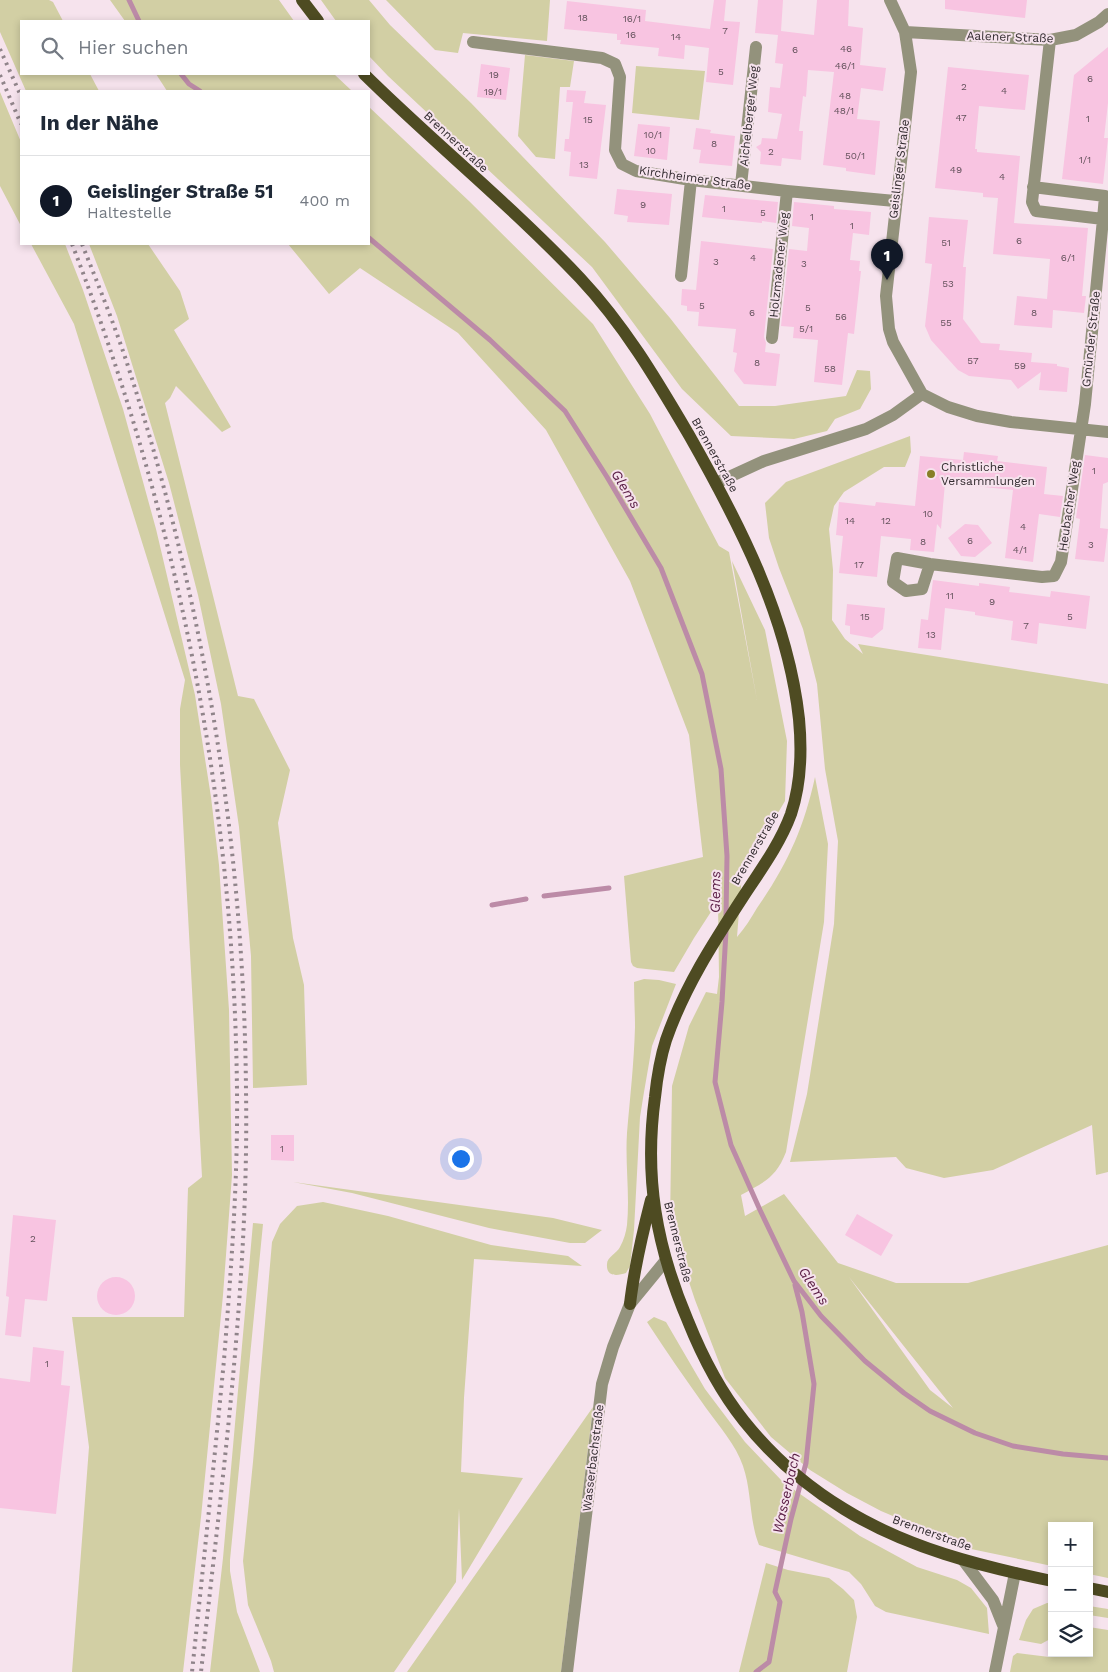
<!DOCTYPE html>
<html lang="de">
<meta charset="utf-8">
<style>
body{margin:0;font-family:"Work Sans",sans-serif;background:#f6f6f7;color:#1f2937}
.controls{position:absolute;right:15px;bottom:15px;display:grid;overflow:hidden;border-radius:0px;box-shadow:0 2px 8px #0003}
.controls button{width:45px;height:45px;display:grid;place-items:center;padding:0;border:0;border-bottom:1px solid #e0e1e3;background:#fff;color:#1f2937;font:25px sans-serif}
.you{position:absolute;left:460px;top:1158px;width:18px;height:18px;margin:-12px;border:4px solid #fff;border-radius:50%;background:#1a73e8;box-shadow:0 0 0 8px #1a73e833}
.badge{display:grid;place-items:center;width:32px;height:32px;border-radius:50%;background:#111827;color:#fff;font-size:16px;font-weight:700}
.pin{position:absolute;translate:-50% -41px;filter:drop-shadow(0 1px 2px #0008)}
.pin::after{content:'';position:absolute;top:26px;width:18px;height:15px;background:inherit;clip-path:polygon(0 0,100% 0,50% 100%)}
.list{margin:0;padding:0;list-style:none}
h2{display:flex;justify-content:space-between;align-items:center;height:65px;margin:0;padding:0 20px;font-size:21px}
h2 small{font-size:16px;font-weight:400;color:#747a83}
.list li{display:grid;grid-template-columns:32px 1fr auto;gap:15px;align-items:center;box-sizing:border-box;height:90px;padding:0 20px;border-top:1px solid #e0e1e3}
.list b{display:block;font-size:19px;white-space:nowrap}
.list p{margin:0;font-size:16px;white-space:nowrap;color:#747a83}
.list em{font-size:16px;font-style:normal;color:#747a83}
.icon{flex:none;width:28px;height:28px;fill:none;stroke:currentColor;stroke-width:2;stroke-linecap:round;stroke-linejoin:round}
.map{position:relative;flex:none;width:1108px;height:1672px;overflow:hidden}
.search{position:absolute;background:#fff;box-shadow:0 2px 8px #0003;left:20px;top:20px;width:350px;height:55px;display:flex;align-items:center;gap:12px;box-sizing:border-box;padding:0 18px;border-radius:0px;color:#747a83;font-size:19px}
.panel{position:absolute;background:#fff;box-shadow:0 2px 8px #0003;left:20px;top:90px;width:350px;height:155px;border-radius:0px}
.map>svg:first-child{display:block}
</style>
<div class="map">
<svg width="1108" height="1672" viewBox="0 0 1108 1672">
<rect width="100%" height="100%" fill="#f6e3ed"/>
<path fill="#d2cfa4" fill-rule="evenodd" d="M0,0H49L53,2L63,21H21V74H90L99,91H26L0,32Z
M110,0H279L294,21H125Z
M321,0H369L390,25L471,103L605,242L670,318L739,406H775L846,396L857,370L870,371L871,389L860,409L835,419L827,431L794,439L731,436L682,389L592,267L388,76L369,56V21H336Z
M386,0H550L547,41L463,33L458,53L435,50Z
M525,55L574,61L570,87H560L555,159L536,157L518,136Z
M636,66L705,71L699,120L632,113Z
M156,74H334L352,91H167Z
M0,92L21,142V226L0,186Z
M369,107L469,201L593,324L650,414L719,546L729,552L757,700L732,561L765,630L787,741L785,801L742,874L737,937C745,928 751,918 757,908C787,865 804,828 815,777L828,844L824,922L786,1152C776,1178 764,1182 741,1195L745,1216L784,1194L838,1263L896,1283H968L1108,1245V1578L1089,1574V1526H1052V1566L971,1549L881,1511L847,1493L810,1470L771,1437L725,1378L695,1300L670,1225L672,1086L689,1026L706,992L717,994L719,977L718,901L694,938L674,972L637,968L633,966L631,962L624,876L703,857L689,735L630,581L546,430L458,333L360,268L329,294L288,244H369ZM849,1277L953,1408L930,1390Z
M31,244H65L83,290L123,409L156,529L195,695L211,797L219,865L229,1010L232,1175L223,1295L201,1517L183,1672H72L89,1447L72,1317H184L188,1188L202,1177L180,765V709L185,680L74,324Z
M89,244H148L180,291L189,319L174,330L231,427L222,432L176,386L170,398L165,403L238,696L254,699L290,770L278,823L293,938L304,985L307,1085L253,1088L251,956L239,827L221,704L198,595L169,483L117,316Z
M910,436L911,452L905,467H884L844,492L834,506L829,529L833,570L832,620L845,639L863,654L858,644L1108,684V1172L1096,1175L1092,1125L993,1170L944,1178L906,1168L896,1157L790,1162L807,1094L834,924L838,841L825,769L817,684L803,629L779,568L769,538L765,503L786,482Z
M644,979L659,980L676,984L652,1046L644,1092L640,1117L634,1230L630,1266L626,1273C617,1276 606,1277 607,1264C607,1257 617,1253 620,1247C624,1240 626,1232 627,1225C630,1194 625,1164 627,1133C630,1098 634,1063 635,1027C635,1012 634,997 634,982Z
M293,1182L553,1218L602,1230L585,1243H570L489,1228L352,1193Z
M323,1202L388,1216L491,1245L568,1256L582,1266L474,1259L464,1398L461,1472L523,1478L462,1580L459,1508L456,1582L394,1672H274L271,1661L248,1605L243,1561L253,1462L272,1242L280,1224L297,1206Z
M253,1223L263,1224L230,1560V1571L237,1612L260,1672H210L223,1558Z
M654,1317L666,1322L705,1389L745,1442L783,1482L860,1536L917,1567L957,1580L971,1588L987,1608L989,1634L886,1612L875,1606L861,1584L849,1572L759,1545C749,1520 752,1492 743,1466C736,1445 719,1426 706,1408C686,1380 666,1351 647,1322Z
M593,1407L561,1672H407Z
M766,1563L788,1570L829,1578L843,1589L854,1600L857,1617L847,1672H739Z
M1047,1603H1052V1638L1041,1644L1019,1640L1026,1620L1033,1609Z
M1089,1606L1108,1609V1618L1089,1615Z
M1089,1627L1108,1630V1672H1010L1013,1656L1017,1653L1049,1657L1054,1653H1089Z"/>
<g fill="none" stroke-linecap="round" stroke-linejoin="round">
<path stroke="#bc8ba7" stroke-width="5" d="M129,0L139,21
M181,74L189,84L200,91
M369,238L490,340L565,411L607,477L661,568L702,674L721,769L727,856L726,917
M544,896L609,888
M492,905L526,899
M726,931L722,1002L715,1082L731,1145L760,1210L794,1281L821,1316L865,1361L904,1393L930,1411L975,1433L1013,1446L1063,1454L1108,1458
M756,1672L769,1662L780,1602L775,1592L791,1519L806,1463L814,1384L802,1312L795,1285"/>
</g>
<path fill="#f8c4e1" d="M714,0H726L724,21L740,22L733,85L706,82L709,48L685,45L684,59L658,56L659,48L620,44L621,40H617V34L564,29L567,1L646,10L645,21L710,29Z
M758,0H783L781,31L814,35L817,0H849L848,26L863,28L860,65L886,68L883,91L861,88L857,119L880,121L875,175L846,171V168L823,165L834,72L808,70L806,97L803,96L799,131H803L801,160L782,158L781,166L760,164L761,152L756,147L761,144L762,138L777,139L782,114L768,112L770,87L780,88L783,64L775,63L778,35L755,33Z
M945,0H1027L1025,18L945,9Z
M1108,47V103L1104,138H1108L1103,184L1062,179L1074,75Z
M481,64L510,68L506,100L477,97Z
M948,67L1029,75L1025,110L979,106L975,149H977V152L1020,156L1014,223L1088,228L1082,296H1086L1084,313L1053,310L1052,328L1014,325L1017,296L1047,299L1050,259L993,254L998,198L983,197V193L935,188Z
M567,90L586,91L584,103L606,105L597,179L569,176L571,152L564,151L565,139H569L573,102H566Z
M638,124L670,127L667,160L634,156Z
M696,128L711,130L710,133L735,136L732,166L699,163L701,150L693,149Z
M617,189L672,194L669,225L627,222L628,216L614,214Z
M705,195L778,202L776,223L762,221V223L702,217Z
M794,202L834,206V209L871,212L869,235L853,233L850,260L860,261L859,271H861L854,334L848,333L842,385L814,382L818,340L793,338L794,327L781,326L789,249L807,251L809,228L792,226Z
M929,217L968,220L963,267H966L963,319L981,343L1000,344L999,350L1032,353L1031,362L1057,364V366L1069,368L1067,392L1039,390L1041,372L1018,389L1011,380L969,376L958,370L931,340L925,326L932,264L925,263Z
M701,241L773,249L764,337L766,343L765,352L780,354L776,386L744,384L734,371L737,353L733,352L736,329L698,326L699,312L687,311V306L681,305L682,289L696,290Z
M964,452L998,456L997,461L1047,467L1044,494L1063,496L1060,517L1039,514L1033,562L1005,558L1013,490L945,483L941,529L937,524L934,552L910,550L911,539L881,536L877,577L839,573L843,536L836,535L839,502L875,506L876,502L915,506L920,456L963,460Z
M1085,455L1108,458V482L1103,484L1100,528L1108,529L1104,562L1075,559L1080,519L1076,518Z
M965,524L978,525L992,543L975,557L961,556L948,538Z
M933,580L979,586V583L1010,587L1009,592L1050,597L1051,591L1090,596L1086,629L1039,623L1037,644L1011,640L1013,621L975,615V612L945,608L941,650L918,648L921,619L928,620Z
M847,604L885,608L883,629L872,638L850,634V626L845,625Z
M271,1135H294V1161L271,1160Z
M857,1214L893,1235L881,1256L845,1235Z
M13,1215L56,1220L47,1301L25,1299L21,1337L5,1335L9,1297L6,1296Z
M97 1296a19 19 0 1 1 38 0a19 19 0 1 1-38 0Z
M33,1347L64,1351L61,1385L70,1386L56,1514L0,1508V1378L30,1382Z"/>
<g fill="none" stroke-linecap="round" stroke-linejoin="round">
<path stroke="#93927c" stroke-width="12" d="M890,0L905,32L911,72L886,296L889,329L893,342L922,394L948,407L977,416L1011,422L1108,432
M905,32L1050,40L1076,35L1099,22L1108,14
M473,42L602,58L615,64L620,77L615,150L622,164L636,171L691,180L787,191L895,201
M741,185L756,47
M1033,187L1105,196L1103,219
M681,276L691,180
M772,338L787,191
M716,483L764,461L866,429L893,415L922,394
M930,564L922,589L906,591L893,582L897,558L930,564L1042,577L1054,576L1061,562L1085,404L1103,219L1036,211L1032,202L1050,40
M963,1560L993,1600L1003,1625
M567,1672L602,1384L613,1347L630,1304L666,1260
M995,1672L1015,1573"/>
<path stroke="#4e4b22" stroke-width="12" d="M302,0L318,21
M364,74C434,143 512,206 580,278C625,326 656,379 689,435C739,523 788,617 799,719C802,751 801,784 791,814C780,844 760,871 743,897C713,943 684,988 666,1040C660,1059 657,1078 655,1097C644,1177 656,1246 688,1321C702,1356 720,1391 744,1421C772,1456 806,1486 844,1509C907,1548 980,1566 1052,1581
M630,1304C634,1269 642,1235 651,1200
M1089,1588L1108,1592"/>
<path stroke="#90848a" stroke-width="4" stroke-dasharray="2.5 5" stroke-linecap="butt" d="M0,49L21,96
M0,75L21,124
M72,244C177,516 234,798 237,1091C238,1181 231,1270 224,1360C214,1464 203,1568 192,1672
M82,244C97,282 113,321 126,360C203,596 244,843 246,1091C249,1284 222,1480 201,1672"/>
</g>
<circle fill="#877f26" stroke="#f6e3ed" stroke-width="2" cx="931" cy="474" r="5"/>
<g text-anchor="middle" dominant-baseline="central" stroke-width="4" stroke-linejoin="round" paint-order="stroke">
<g font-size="10" fill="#64525c">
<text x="583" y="17">18</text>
<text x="632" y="18">16/1</text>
<text x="725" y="30">7</text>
<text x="631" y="34">16</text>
<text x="676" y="36">14</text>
<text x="846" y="48">46</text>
<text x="795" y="49">6</text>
<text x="845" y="65">46/1</text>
<text x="721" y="71">5</text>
<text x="494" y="74">19</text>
<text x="1090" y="78">6</text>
<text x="964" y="86">2</text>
<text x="1004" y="90">4</text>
<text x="493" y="91">19/1</text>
<text x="845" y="95">48</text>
<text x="844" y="110">48/1</text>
<text x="961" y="117">47</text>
<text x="1088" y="118">1</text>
<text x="588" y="119">15</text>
<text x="653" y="134">10/1</text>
<text x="714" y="143">8</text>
<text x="651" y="150">10</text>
<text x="771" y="151">2</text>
<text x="855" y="155">50/1</text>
<text x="1085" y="159">1/1</text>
<text x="584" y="164">13</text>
<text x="956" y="169">49</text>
<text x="1002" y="176">4</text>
<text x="643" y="204">9</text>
<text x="724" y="208">1</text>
<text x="763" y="212">5</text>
<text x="812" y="216">1</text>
<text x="852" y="225">1</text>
<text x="1019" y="240">6</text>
<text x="946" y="242">51</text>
<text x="753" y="257">4</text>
<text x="1068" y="257">6/1</text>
<text x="716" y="261">3</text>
<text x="804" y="263">3</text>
<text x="948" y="283">53</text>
<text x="702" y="305">5</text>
<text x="808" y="307">5</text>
<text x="752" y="312">6</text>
<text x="1034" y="312">8</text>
<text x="841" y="316">56</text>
<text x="946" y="322">55</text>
<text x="806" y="328">5/1</text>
<text x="973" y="360">57</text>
<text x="757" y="362">8</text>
<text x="1020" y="365">59</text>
<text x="830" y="368">58</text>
<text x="1094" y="470">1</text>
<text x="928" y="513">10</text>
<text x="850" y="520">14</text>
<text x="886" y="520">12</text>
<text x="1023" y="526">4</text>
<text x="970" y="540">6</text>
<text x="923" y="541">8</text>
<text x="1091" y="544">3</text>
<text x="1020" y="549">4/1</text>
<text x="859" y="564">17</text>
<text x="950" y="595">11</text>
<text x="992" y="601">9</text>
<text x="865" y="616">15</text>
<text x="1070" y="616">5</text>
<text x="1026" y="625">7</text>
<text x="931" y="634">13</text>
<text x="282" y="1148">1</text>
<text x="33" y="1238">2</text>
<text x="47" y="1363">1</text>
</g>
<g font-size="12" fill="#332c30" stroke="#f6e3ed">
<text transform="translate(1010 37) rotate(2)">Aalener Straße</text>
<text transform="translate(749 116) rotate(-84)">Aichelberger Weg</text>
<text transform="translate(456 142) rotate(43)">Brennerstraße</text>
<text transform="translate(899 169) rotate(-83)">Geislinger Straße</text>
<text transform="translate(695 178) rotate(8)">Kirchheimer Straße</text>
<text transform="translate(779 265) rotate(-84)">Holzmadener Weg</text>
<text transform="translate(1091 339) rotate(-84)">Gmünder Straße</text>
<text transform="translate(715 455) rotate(61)">Brennerstraße</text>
<text transform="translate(1069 506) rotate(-82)">Heubacher Weg</text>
<text transform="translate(755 848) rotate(-60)">Brennerstraße</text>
<text transform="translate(678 1242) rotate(76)">Brennerstraße</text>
<text transform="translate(593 1458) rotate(-83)">Wasserbachstraße</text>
<text transform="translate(932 1533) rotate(20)">Brennerstraße</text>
</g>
<g font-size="12" fill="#332c30" stroke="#f6e3ed" text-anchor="start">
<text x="941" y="467">Christliche<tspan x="941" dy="14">Versammlungen</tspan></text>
</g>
<g font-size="14" font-style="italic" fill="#5c2047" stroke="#f6e3ed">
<text transform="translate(626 489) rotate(59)">Glems</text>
<text transform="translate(715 892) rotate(-89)">Glems</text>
<text transform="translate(814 1286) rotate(56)">Glems</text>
<text transform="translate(786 1493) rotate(-77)">Wasserbach</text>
</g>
</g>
</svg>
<div class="controls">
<button>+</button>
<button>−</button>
<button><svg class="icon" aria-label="layers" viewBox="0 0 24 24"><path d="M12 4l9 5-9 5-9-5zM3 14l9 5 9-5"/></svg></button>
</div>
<div class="you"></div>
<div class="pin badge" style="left:887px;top:280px">1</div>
<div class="search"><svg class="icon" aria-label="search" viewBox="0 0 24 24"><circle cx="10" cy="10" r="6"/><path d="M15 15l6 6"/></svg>Hier suchen</div>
<section class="panel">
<h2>In der Nähe<small></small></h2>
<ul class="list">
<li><span class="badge">1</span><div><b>Geislinger Straße 51</b><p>Haltestelle</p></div><em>400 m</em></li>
</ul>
</section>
</div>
